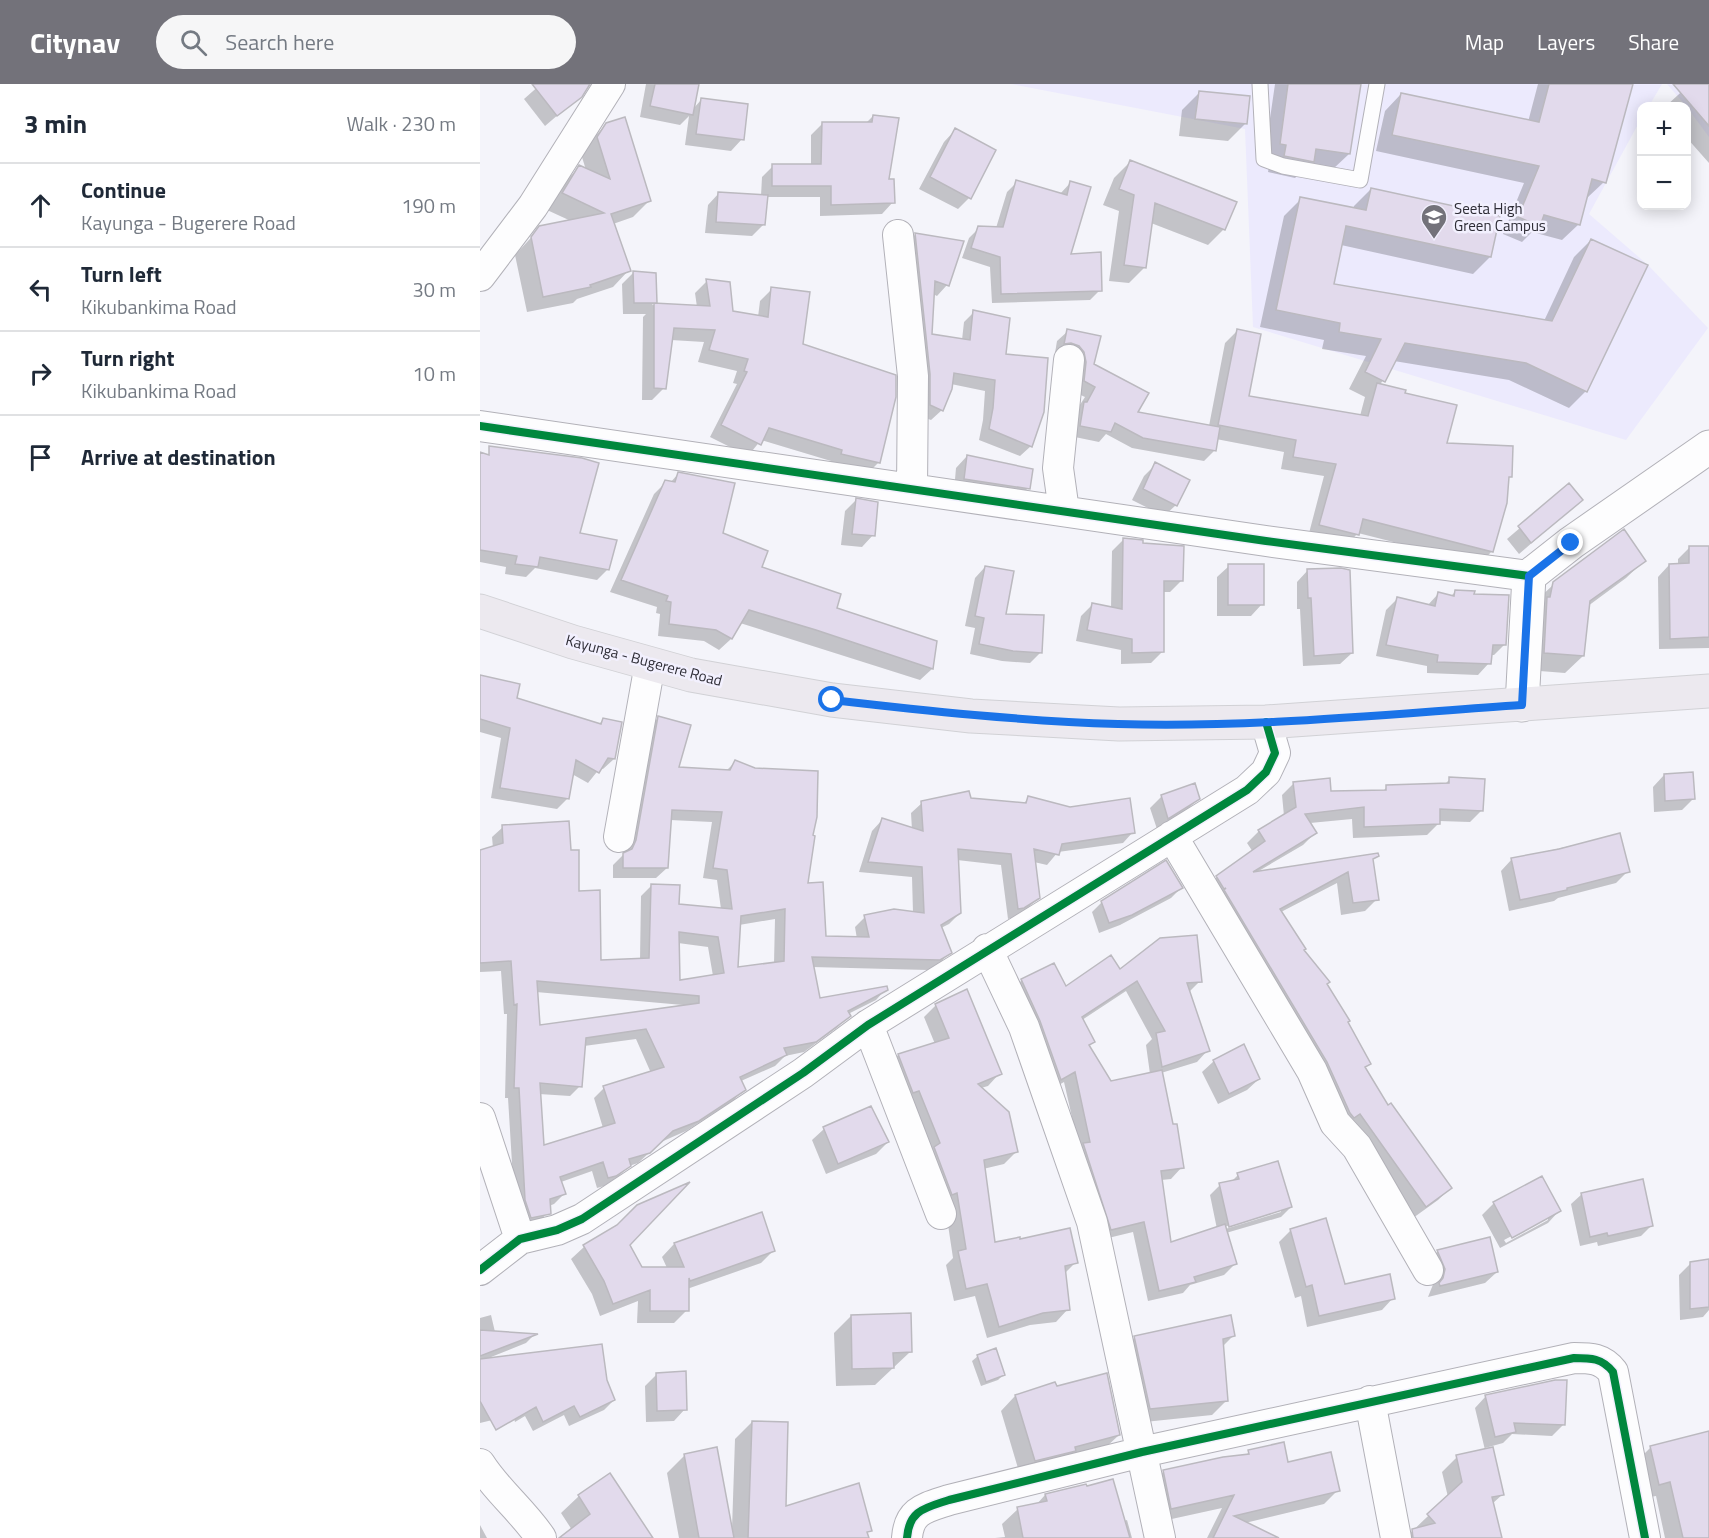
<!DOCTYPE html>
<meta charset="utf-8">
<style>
body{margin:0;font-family:"Titillium Web",sans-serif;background:#f6f6f7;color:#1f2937}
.controls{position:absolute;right:18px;top:18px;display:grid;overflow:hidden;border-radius:12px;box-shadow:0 3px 15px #0003}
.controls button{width:54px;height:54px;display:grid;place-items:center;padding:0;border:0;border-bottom:2px solid #e0e1e3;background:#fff;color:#1f2937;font:30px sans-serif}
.stop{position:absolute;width:18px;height:18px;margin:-14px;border:4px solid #1a73e8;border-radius:50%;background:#fff}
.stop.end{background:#1a73e8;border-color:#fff;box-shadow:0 2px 6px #0008}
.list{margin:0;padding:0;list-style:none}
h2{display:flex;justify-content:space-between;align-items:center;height:78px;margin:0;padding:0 24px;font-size:26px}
h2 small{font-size:20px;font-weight:400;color:#747a83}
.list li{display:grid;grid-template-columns:39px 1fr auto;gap:18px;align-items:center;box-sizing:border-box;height:84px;padding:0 24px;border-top:2px solid #e0e1e3}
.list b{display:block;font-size:22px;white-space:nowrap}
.list p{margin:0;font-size:20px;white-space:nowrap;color:#747a83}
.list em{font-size:20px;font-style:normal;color:#747a83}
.icon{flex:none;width:33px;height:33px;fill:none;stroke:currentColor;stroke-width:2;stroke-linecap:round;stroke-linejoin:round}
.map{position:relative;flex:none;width:1229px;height:1454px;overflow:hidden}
header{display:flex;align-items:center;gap:36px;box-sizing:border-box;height:84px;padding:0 30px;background:#73727a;color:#fff}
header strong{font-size:28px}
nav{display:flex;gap:33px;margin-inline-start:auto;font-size:21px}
.search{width:420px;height:54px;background:#f6f6f7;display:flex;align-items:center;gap:15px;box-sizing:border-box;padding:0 21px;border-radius:33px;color:#747a83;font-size:22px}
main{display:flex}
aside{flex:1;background:#fff}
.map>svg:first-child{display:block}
</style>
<header>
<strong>Citynav</strong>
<div class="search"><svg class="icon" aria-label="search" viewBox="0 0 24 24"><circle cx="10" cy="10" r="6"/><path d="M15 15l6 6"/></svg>Search here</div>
<nav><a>Map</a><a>Layers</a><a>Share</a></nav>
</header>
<main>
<aside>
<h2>3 min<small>Walk · 230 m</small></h2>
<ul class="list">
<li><svg class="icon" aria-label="ahead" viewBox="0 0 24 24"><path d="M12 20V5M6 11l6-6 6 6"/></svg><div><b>Continue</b><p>Kayunga - Bugerere Road</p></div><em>190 m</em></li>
<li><svg class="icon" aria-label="left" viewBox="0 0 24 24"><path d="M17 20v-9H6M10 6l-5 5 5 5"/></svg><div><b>Turn left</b><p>Kikubankima Road</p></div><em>30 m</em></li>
<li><svg class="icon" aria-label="right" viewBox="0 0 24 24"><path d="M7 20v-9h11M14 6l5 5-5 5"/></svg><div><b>Turn right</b><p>Kikubankima Road</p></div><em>10 m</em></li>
<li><svg class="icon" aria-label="arrive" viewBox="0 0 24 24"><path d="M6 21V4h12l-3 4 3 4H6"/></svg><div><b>Arrive at destination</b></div></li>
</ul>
</aside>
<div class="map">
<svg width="1229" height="1454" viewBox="0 0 1229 1454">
<rect width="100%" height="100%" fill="#f4f4fa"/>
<path fill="#eceafd" d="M531,0H1182L1169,22H1162L1161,35L1109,130L1168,181L1228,244L1146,356L773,243L765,45Z
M1187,0H1229V53L1206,22Z"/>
<path fill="#0003" fill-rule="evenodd" d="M61,0H96L100,12L65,42L44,15Z
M166,0H218L213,25L221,16L262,55L251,67L205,61L209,32L200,41L160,33Z
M795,0H879L869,70L852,86L826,83L815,94L788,88L790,77L784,76Z
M1058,0H1151L1124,98L1107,114H1106L1099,140L1082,156L1052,148L1042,158L1023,150L1044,99L896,67L905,27L921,10L1048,38Z
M1210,0H1229V79L1206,53V22H1186Z
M719,9L766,39L748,57L699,52L702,26Z
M393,32L413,118L402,130L340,132V113H286L284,140L272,152L225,149L228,121L239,109L281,112L282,93L293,82H331V51L343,39H386Z
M127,40L169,117L153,133L133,140L149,186L133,203L97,215L93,219L47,228L35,171L60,144L91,137L67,126L83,99L100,83L106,86L101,70L110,57Z
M475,46L489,114L478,125L439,105L464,58Z
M650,78L744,145L728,161L671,139L665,183L649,199L629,197L639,127L623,121L634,94Z
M537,98L580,110L591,98L589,172L620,206L610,216L512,219L510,183L482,174L489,154L499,144H516L527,108Z
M891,105L1010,173L993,190L861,161L852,202L1064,237L1094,173L1111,156L1106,307L1089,324L1029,296L914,277L900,301L923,310L965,361L1030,392L1027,395L1012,467L1000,480L878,449L865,463L828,453L844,392L801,385L804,368L736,355L734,367L724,377L652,364L626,350L619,358L590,352L594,330L605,313L594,308L580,269H575L577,257L588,247L619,253L613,280L656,329L729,342L745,259L757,247L767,314L880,332L885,313L869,305L886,272L842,265L844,256L780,243L804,132L821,115L873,125L874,122Z
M436,150L467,201L457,212L453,210L451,251L482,256L484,238L494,228L525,272L551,362L540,372L499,356L503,336L505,307L471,300L462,326L451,336L440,332L425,160Z
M154,188L175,218L172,221L217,223L215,209L227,197L252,228L278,233L280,217L292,205L321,261L399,378L387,390L350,381L351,377L281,356L268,372L230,353L257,300L253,299L257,287L218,278L224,258L191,256L184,304L172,316H162L163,233L166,230H143L142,200Z
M487,372L548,404L537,416L474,407L476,384Z
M0,378L98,450L128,485L117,496L55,484L46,493L25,490L26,483L0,478Z
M676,380L696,421L684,432L652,416L664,392Z
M198,390L241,450L280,484L355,525L455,558L452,585L440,596L260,539L251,555L239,566L224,557L178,552L180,530L176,529L177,523L130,508L174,410L186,398L190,399Z
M1089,402L1101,416L1039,470L1027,455Z
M376,416L393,451L382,463L361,461L365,427Z
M644,455L701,497L690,508H682L683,567L671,579L641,580V566L596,557L601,532L613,520L631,524L632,467Z
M1210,463L1229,479V564L1179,565L1178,493L1189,481H1198V475Z
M1164,477L1146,494L1108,522L1103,572L1085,589L1047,586L1056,517L1074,500Z
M749,482L782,520L771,532H737V493Z
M505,483L524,531L561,568L550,579L522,577L490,570L495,544L485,542L495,494Z
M828,486L872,569L860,580L823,582L820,525H817V498Z
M975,508L1025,560L1014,571H1010L1009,579L998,591L947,589V582L896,572L906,526L917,515L947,522L958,510L970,513Z
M0,592L39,601L35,615L118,641L124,635L134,675L123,685L120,684L108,699L92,690L88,714L77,725L11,714L21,654L0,648Z
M179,633L197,685L245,688L255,678L326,800L345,854L377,855L375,843L385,833L433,829L432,793L379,788L392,747L402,736L432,746L431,729L442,719L490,715L542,721L549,714L653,748L643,759L578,768L567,781L554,778L558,814L547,825L532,834L528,835L521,781L477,776L480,829L469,840L461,844L470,868L460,879L448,886L332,883L339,915L406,905L396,916L368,930L358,943L324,968L305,972L295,982L261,997L264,1005L254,1016L206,1047L181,1058L158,1079L149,1082L139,1092L124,1102L117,1104L112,1087L81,1098L84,1110L74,1120L69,1122V1127L59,1138H39L35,1128L28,1014H25L27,930H24L21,887L0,888V767L13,764L12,753L23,743L89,767L97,808L119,878L160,876L161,812L171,802L198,821L241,825L237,796L223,794L232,738L190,736L187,784L176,794H133V781L146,768L168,644ZM295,835L294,879L257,885L259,841ZM198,859L228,863L233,892L199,898ZM56,908L203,921L58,943ZM156,955L171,989L124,1004L114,1014L123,1044L62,1063L59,1010L90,1012L100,1002L104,962Z
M1184,691L1213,715L1202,726L1174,728L1173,703Z
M970,695L1002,726L990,738L959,737V739L947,751L873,754L872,735L830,739L835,749L823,761L777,788L897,771L892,776L897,815L885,827L861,831L857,799L801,828L822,866L845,900L889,980L884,985L908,1024L970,1104L958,1116L933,1134L725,806L737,793L773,768L767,759L779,747L804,732L802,711L814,699L850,709L902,708L907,703L964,701Z
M714,701L719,714L707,726L677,745L670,724L681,713Z
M1139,751L1148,787L1136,799L1078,814L1074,817L1029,827L1021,787L1032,775Z
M701,804L691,814L640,841L619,849L612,828L622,818Z
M573,881L585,904L640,887L720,897L709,908L728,966L717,978L681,989L702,1083L691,1095L681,1096L689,1160L737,1145L730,1111L740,1101L750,1099L758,1091L811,1123L801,1133L746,1149L755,1180L744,1191L710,1201L703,1209L668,1217L653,1148L620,1156L584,998L570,1006L530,908L541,897ZM646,907L672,955L666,961L670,990L630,999L609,963L613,958L602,936ZM801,1125V1128L742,1146L741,1144Z
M456,921L520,989L508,1002L501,1004L536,1068L524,1080L503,1085L514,1160L596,1178L584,1190L588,1225L576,1238L550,1241L507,1254L495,1212L474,1217L466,1181L473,1174L465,1121L406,984L418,971L455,960L444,933Z
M734,977L779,995L767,1006L738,1020L722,988Z
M344,1045L408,1058L396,1070L346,1090L332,1056Z
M1102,1110L1171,1142L1161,1152L1118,1162L1117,1158L1100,1162L1091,1120Z
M1014,1119L1079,1127L1068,1139L1020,1164L1002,1131ZM1068,1133V1136L1026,1159L1024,1156Z
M281,1130L294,1166L281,1179L207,1205V1226L194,1239H157L158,1217L120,1232L112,1210L91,1175L104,1163L138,1142L161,1185L187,1184L182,1173L194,1160Z
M810,1147L864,1202L913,1214L902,1226L827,1243L821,1212L815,1214L799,1158Z
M1009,1155L1017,1188L1005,1199L948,1213L954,1198L946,1179L957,1168Z
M1211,1179L1229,1181V1226L1223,1233L1200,1236L1199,1191Z
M11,1231L15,1248L54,1251L46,1259L6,1275L125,1297L134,1316L124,1326L89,1342L84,1331L53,1347L45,1332L35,1338L33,1331L0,1339V1234Z
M371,1232L430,1268L395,1301L356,1302L354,1249Z
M754,1251L742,1263L747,1316L732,1331L655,1339L640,1268L655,1253Z
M498,1272L523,1291L518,1296L501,1302L492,1277Z
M177,1290L205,1325L194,1337L166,1338L165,1302Z
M535,1312L639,1351L624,1365L540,1391L521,1327Z
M1006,1312L1083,1341L1072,1352L1032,1350L1023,1359L1005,1364L1023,1410L1012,1420L1020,1454H925L968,1413L962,1388L977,1373L1005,1366L995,1324Z
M272,1338L304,1424L390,1446L386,1450L387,1454H199L187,1389L205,1371L252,1445L255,1355Z
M1171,1363L1229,1454H1185L1176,1412L1165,1414L1156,1378Z
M769,1368L807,1379L858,1406L844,1420L765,1439L783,1454H727L742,1424L678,1438L670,1401L684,1387L765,1372Z
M129,1391L171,1454L92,1446L81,1429L99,1412Z
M565,1411L644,1437L647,1436L652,1454H515L525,1453L522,1440L538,1425L556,1421Z
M0,1441L7,1454H0Z"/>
<path fill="#e2daec" stroke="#bbb9bf" stroke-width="1.5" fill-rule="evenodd" d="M52,0H110L102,13L77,32Z
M175,0H219L213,31L170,22Z
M808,0H881L870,70L836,65L834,78L804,72L806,61L800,60Z
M1069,0H1153L1126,99L1112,95L1100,141L1064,131L1060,142L1038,133L1059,82L912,51L921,9L1059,38Z
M1193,0H1229V42Z
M719,7L770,12L767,40L715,35Z
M221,14L268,20L264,56L216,50Z
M393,31L419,34L409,95H414L415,119L351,121V102H292V80H341L342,38H392Z
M145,33L171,117L131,130L151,187L110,201L111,203L63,213L51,153L59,142L124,129L82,109L99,81L130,95L117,53L126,39Z
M475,44L516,66L491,115L450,93Z
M650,76L757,118L745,146L675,119L666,184L644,181L654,111L639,105Z
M536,96L587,111L590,97L611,103L591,170L621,168L622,207L521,210L520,173L491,164L498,142L523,143Z
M891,104L1020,132L1011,173L866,142L854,200L1072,237L1111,155L1168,181L1107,308L1046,279L925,259L905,298L885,288L901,255L859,248L860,239L796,226L820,113L886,126Z
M238,108L288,111L285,141L236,138Z
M435,149L484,157L469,202L455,197L452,250L490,256L493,226L530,234L526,270L568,274L564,328L552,363L509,345L513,324L515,296L474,289L472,305L463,327L450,321V290Z
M153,187L176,189L177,219H154Z
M226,195L250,198L253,227L288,233L291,203L330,208L323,260L416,291V313L400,379L361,370L362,366L289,344L281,361L241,341L267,288L264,287L268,275L229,266L235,246L194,244L186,305L174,304V219L230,222Z
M587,245L621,252L614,280L669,309L658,328L740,343L736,367L663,354L635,339L631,348L600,342L604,318H607L615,303L604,297L606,278L604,268L599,262L591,259L584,260Z
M757,245L781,250L769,312L888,332L897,299L926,306L925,309L977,321L967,359L1033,362L1032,393H1029L1027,419L1013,468L883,435L879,451L839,441L856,380L813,373L816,356L738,341Z
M9,362L102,374L119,379L100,449L137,456L129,486L60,473L58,483L35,480L37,472L0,466V368L9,371Z
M487,371L553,385L550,405L484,395Z
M675,378L710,396L697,422L663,405Z
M198,388L255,399L243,449L288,467L282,483L361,510L357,524L457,557L453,585L336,546L269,526L252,555L236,546L189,540L191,518L186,517L188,512L141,496L185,396L195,398Z
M1089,399L1103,416L1051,459L1038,442Z
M376,414L398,418L395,452L372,450Z
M1144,445L1166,477L1110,517L1104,572L1064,569L1067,513H1070L1073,498Z
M643,454L663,456V459L704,462L703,497H684V568L652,569V555L607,546L612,519L642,525Z
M1209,462H1229V553L1190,555L1189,480L1209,479Z
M748,480H784V521H748Z
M505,482L534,487L526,530L564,531L562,569L533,567L499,560L504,534L495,532Z
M861,484L870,486L873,569L834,572L831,514H828L827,485Z
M975,506L995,507L994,510L1029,511L1026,561H1013L1011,580L957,578L958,571L906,561L917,513L955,522L958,508L974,512Z
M0,591L40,600L37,614L121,640L123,634L142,638L135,675L128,674L119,689L96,676L89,715L20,704L30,644L0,635Z
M178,632L211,641L199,683L250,686L255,676L275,684L338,687L337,733L333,751L335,752L328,799L343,798L346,852L389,853L384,831L414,825L444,829L442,783L388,778L402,734L443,747L441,717L489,707L491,714L546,719L548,712L590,723L650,714L655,749L582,760L579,771L554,765L560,814L544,824L538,825L531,770L478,765L481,829L461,841L472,869L460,876L332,873L340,914L407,902L408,906L368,927L371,932L336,958L304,964L307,971L260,993L266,1006L219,1037L193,1047L170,1069L149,1075L151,1082L136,1092L128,1094L123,1078L80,1093L86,1110L70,1115L71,1130L51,1134L45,1116L39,1004H34L37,920L34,921L31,877L0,879V766L23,759L22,741L89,737L91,766H99V807L120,806L121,876L169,874L171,800L200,801L199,820L252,825L247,786L233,784L242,728L192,726L188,784H143V769L152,765L156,756ZM305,825L304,877L258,883L261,832ZM199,848L238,853L244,889L200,896ZM57,897L219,912V919L60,941ZM166,945L184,983L123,1002L135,1039L64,1061L60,999L102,1003L106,954Z
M1213,688L1215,715L1185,717L1184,690Z
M969,693L1005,695L1003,727L960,725V740L884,743V723L825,730L837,749L773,788L898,769L899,772L893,775L899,816L873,819L868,788L800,825L826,865L824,866L850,898L847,900L870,937L868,938L891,980L885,983L908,1021L911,1019L972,1104L946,1123L880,1030L874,1034L870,1029L847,978L744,806L746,804L744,805L736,792L785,757L778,746L816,723L813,698L850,694L851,707L906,706V701L969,699Z
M715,699L720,715L688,735L681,711Z
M1140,749L1150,788L1087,804V806L1040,816L1031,774L1079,765Z
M686,776L703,804L652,831L629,839L621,817Z
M717,851L722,898L707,899L730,967L682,983L676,949L685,947L657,897L602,933L615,958L609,961L631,997L682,986L693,1040H697L704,1084L681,1087L691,1158L745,1140L757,1180L714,1193L716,1198L679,1207L664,1138L631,1146L603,1059L610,1058L595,988L581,996L560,937L541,895L574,879L586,902L631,871L640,885L680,854Z
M487,905L522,990L498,1000L529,1028L538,1068L504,1076L515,1158L540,1153V1155L590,1144L598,1179L585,1182L590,1226L563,1229L519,1243L507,1200L486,1205L478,1167L486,1165L477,1109L472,1111L454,1063L460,1059L439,1007L433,1009L418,970L469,954L455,920Z
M764,960L780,995L749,1010L733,976Z
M391,1022L409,1058L358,1080L343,1043Z
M798,1077L812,1123L749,1143L739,1099L759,1095L757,1089Z
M1062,1092L1081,1127L1032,1154L1013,1118Z
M1163,1095L1173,1142L1128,1152L1127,1149L1110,1153L1101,1109Z
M210,1098L150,1161L162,1183H204L194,1159L282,1128L295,1167L210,1197L209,1194V1227H170V1206L133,1220L124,1197L103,1161L137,1141L157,1121Z
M846,1134L865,1200L910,1190L915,1215L839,1232L832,1201L826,1203L810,1145Z
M1010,1153L1018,1188L960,1202L959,1199L963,1194L965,1185L957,1166Z
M1229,1175V1223L1210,1225V1178Z
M431,1229L432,1268L413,1269L414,1284L372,1285L371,1231Z
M751,1231L755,1252L743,1255L748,1317L670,1325L654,1252Z
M0,1246L58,1250L0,1272Z
M122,1260L127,1296L135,1316L100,1333L94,1322L63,1338L56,1323L16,1346L0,1317V1275Z
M516,1264L525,1291L506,1298L497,1271Z
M206,1287L207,1326L177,1327L176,1289Z
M627,1289L640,1351L595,1363L596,1367L555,1377L535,1311L575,1298L577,1302Z
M1075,1296H1087L1085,1341L1034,1339L1036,1348L1015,1353L1005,1311Z
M272,1337L308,1338L306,1422L379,1399L392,1447L387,1448L389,1454H268Z
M1229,1347V1454H1203L1190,1398L1179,1401L1170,1362Z
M804,1358L808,1378L851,1368L860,1407L754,1432L799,1454H733L754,1411L691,1425L683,1386L743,1373L769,1370L768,1366Z
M237,1363L254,1454H219L204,1370Z
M1013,1363L1024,1411L1012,1413L1022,1454H933L932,1445L955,1439L947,1430L982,1398L976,1371Z
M130,1389L173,1454H79L110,1430L98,1411Z
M633,1395L650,1454H543L537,1423L567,1417L565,1410L606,1400L607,1402Z"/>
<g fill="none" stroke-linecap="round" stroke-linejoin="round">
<g stroke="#b2b1b8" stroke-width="17">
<path id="service" d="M780,0L784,75L803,82L880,96L897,0"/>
</g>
<g stroke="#b2b1b8" stroke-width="32">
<path id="minor" d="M418,151L433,292L432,405
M0,192L53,122L130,0
M0,342L786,457L1049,492
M584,427L578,384L589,276
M692,752L832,987L855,1039L877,1063L948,1186
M139,753L170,580
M507,865L544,943L612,1138L680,1454
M388,941L461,1130
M0,1034L40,1155
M0,1186L40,1155L77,1146L102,1135L323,989L388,941L767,706L786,688L795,669L786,638
M890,1317L916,1454
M0,1380C17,1407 43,1427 61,1454
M427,1454C429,1426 445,1424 469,1416L662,1368L1094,1274C1111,1274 1122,1274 1133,1288L1165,1454"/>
</g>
<g stroke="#b2b1b8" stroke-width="35">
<path id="tertiary" d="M1042,621L1049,492L1091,459L1229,363"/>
</g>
<g stroke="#d1d1d5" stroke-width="35">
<path id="primary" d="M0,527L93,558L211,591L352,616L491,632L639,640L786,638L1229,607"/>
</g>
<use href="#service" stroke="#fdfdfe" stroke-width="15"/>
<use href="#minor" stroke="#fdfdfe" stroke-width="30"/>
<use href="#tertiary" stroke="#fdfdfe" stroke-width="33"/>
<use href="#primary" stroke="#ece9ef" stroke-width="33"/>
<g stroke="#f2f0fe" stroke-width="11">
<path id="cycleway" d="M0,342L786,457L1049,492
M0,1186L40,1155L77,1146L102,1135L323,989L388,941L767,706L786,688L795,669L786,638
M427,1454C429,1426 445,1424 469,1416L662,1368L1094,1274C1111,1274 1122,1274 1133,1288L1165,1454"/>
</g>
<use href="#cycleway" stroke="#00873e" stroke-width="8"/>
</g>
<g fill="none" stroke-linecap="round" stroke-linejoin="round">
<path stroke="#1a73e8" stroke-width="8" d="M352,616C447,627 542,637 638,640C773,644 908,630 1042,621L1049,492L1091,459"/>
</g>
<defs>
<g id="school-pin" transform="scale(1.35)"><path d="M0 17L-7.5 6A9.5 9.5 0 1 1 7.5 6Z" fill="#73727a" stroke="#f2f0fe"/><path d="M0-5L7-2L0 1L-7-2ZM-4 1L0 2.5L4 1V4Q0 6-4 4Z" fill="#fff"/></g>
</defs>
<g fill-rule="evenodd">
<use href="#school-pin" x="954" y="133"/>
</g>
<g text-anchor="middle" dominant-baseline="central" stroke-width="5" stroke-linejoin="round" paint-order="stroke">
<g font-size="15" fill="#2d2c35" stroke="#f2f0fe" text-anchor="start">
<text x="974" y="124">Seeta High<tspan x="974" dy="17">Green Campus</tspan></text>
</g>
<g font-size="15" fill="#2d2c35" stroke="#f2f0fe">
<text transform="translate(164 576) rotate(15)">Kayunga - Bugerere Road</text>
</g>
</g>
</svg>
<div class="controls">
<button>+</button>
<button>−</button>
</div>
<div class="stop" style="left:352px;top:616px"></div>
<div class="stop end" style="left:1091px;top:459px"></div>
</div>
</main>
